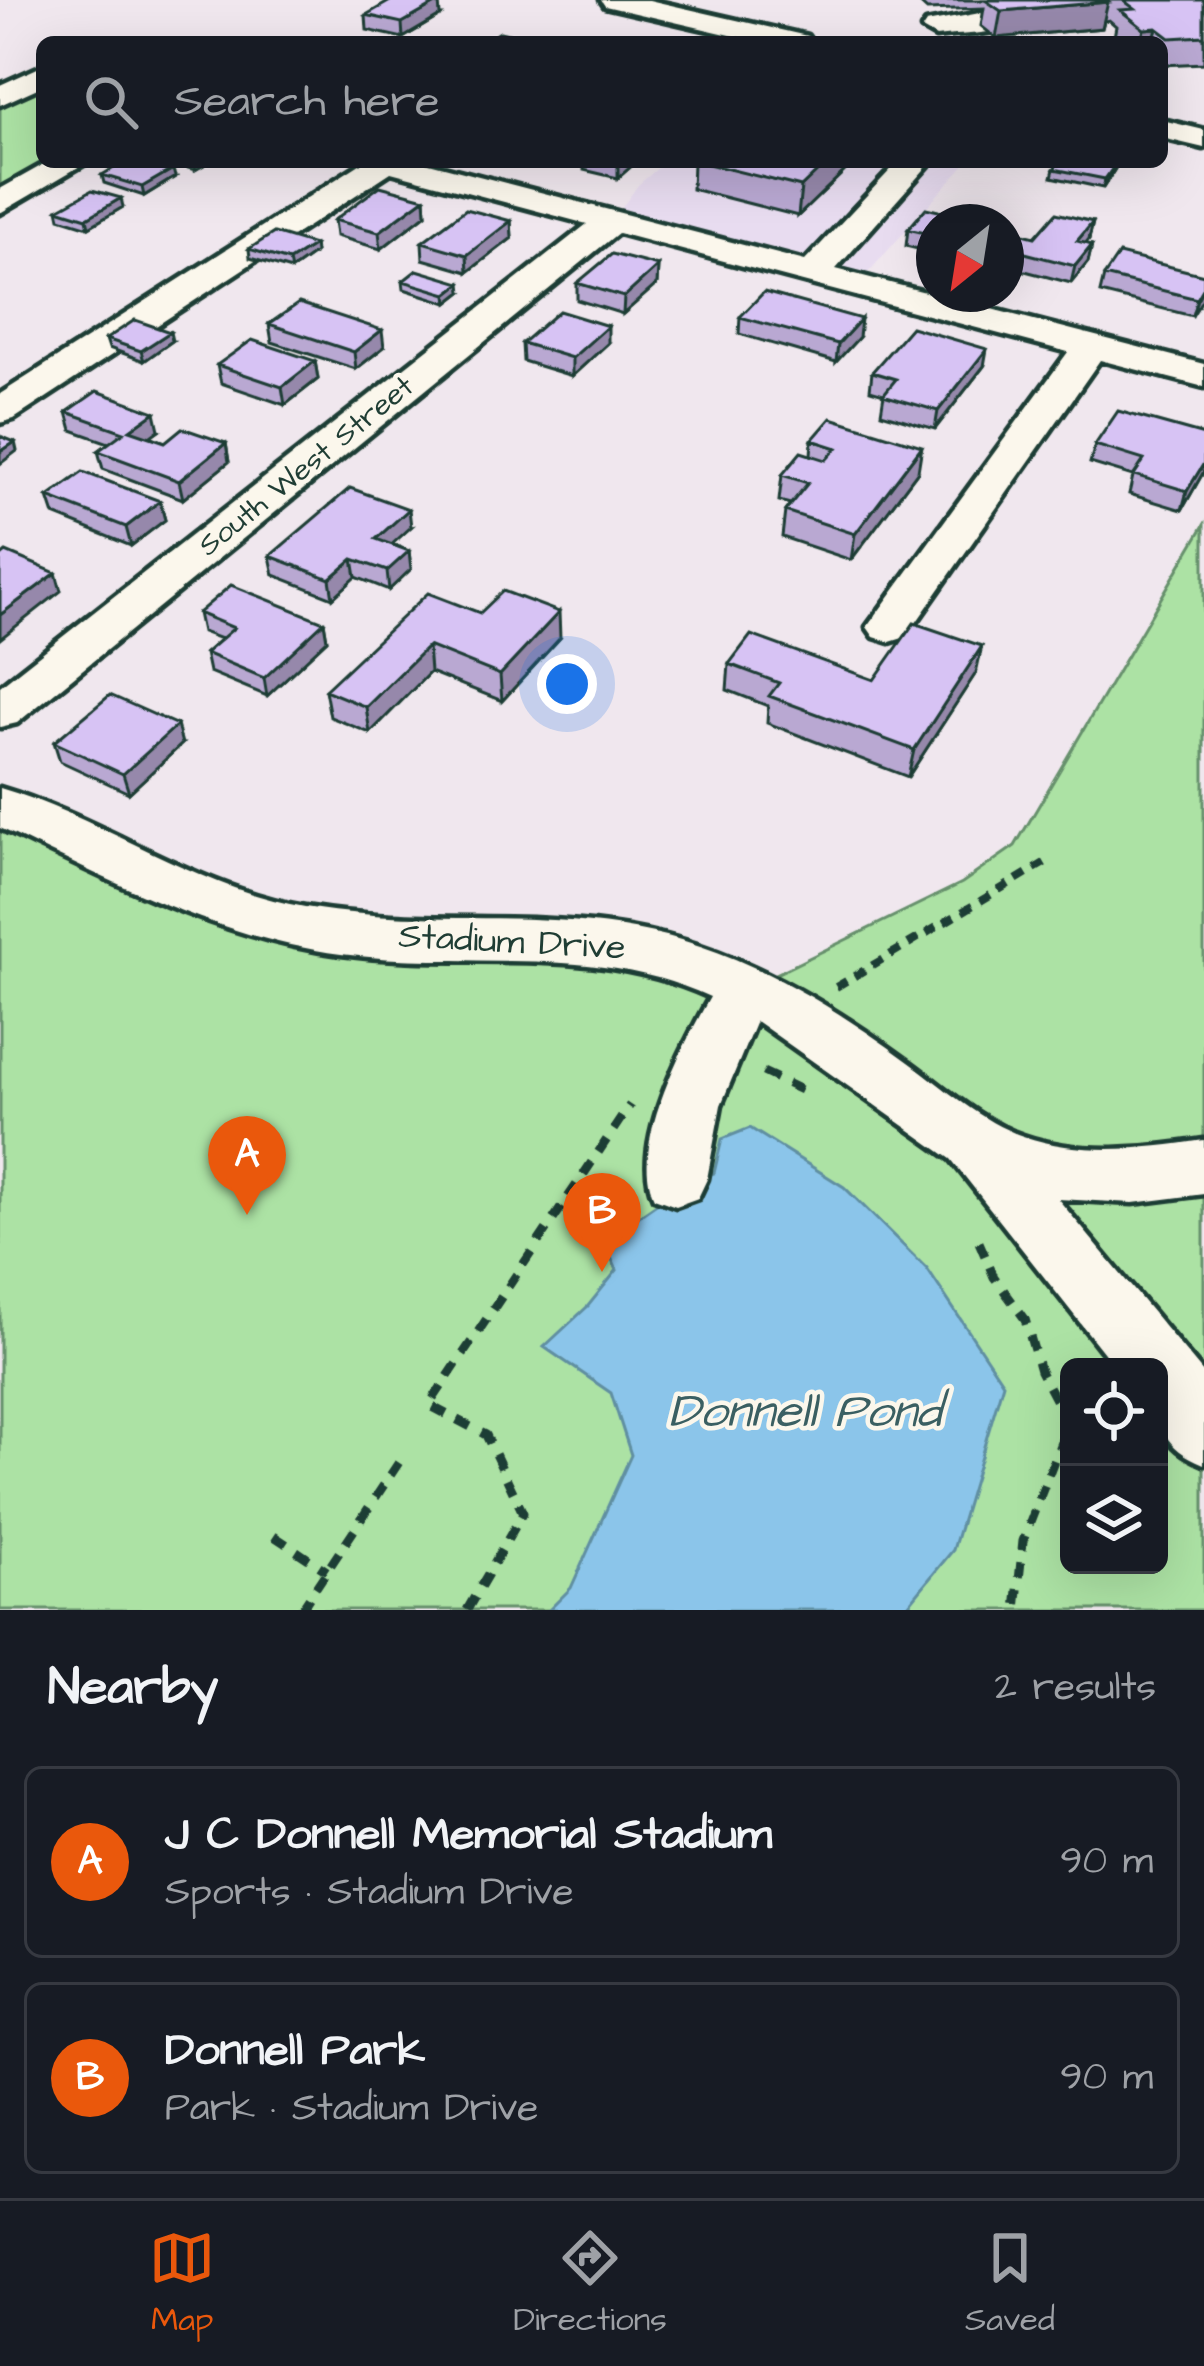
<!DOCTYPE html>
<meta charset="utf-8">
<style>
body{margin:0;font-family:"Architects Daughter",sans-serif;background:#242831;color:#f1f3f6}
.controls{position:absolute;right:36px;bottom:36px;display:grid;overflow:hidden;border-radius:18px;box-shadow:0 12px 48px #0002}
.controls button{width:108px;height:108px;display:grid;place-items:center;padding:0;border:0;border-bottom:3px solid #363941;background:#171b24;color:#f1f3f6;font:60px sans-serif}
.compass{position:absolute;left:916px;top:204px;width:108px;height:108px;border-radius:50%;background:#171b24;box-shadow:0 12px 48px #0002;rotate:210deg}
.you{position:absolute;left:567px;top:684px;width:42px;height:42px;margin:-30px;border:9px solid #fff;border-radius:50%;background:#1a73e8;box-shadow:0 0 0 18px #1a73e833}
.badge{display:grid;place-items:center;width:78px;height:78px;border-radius:50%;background:#ea580c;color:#fff;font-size:39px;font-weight:700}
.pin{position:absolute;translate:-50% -99px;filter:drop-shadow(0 3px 6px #0008)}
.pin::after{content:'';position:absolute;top:63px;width:42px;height:36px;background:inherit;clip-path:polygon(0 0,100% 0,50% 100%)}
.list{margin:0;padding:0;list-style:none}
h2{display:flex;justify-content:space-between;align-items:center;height:156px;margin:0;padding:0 48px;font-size:51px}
h2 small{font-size:39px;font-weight:400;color:#9ea1a6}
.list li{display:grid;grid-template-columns:78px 1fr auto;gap:36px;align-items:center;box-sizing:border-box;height:192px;margin:0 24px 24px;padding:0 24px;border:3px solid #363941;border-radius:18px}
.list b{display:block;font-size:45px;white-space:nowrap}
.list p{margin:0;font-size:39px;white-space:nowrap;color:#9ea1a6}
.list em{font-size:39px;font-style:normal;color:#9ea1a6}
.icon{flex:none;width:66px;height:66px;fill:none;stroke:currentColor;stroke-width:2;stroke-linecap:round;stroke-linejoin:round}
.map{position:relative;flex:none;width:1204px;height:1610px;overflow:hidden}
.search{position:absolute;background:#171b24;box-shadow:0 12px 48px #0002;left:36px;right:36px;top:36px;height:132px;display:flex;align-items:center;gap:30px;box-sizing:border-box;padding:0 42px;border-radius:18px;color:#9ea1a6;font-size:45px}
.sheet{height:588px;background:#171b24}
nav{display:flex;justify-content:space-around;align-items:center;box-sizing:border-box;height:168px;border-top:3px solid #363941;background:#171b24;font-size:33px;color:#9ea1a6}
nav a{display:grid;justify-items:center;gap:6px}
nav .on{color:#ea580c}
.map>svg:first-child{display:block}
</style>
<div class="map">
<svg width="1204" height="1610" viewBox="0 0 1204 1610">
<rect width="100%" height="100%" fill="#f0e7ee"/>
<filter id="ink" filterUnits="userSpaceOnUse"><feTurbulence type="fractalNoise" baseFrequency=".00833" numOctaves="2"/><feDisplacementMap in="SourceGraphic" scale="24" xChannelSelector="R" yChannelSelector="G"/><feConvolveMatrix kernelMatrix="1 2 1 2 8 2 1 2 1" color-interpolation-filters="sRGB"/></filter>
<g filter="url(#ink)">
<path fill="#e8dcf0" d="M665,162H967L857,285L613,220L638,185Z"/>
<path fill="#ace2a4" stroke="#66906c" stroke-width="3" fill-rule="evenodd" d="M42,75V162H71L0,203V96Z
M1204,525V1610H0V806L274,924L595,941L745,989L962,883L1015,846ZM1069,1367H1159V1565H1069Z"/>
<path fill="#8bc5ea" stroke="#608fa1" stroke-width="3" d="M750,1128L844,1187L927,1269L1003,1383L953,1550L904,1610H549L571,1588L631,1455L611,1393L544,1347L588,1306L617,1270L603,1241L694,1178L714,1173L722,1139Z"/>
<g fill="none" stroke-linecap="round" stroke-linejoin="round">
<g stroke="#1f3d34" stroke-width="9">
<path id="minor" d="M601,0H649L807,36L811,42H761L605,6Z
M980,13L1011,18L1015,24C1004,34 956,34 936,37L922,29L926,23Z
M42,66V86L0,105V85Z
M1162,120L1204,130V148L1162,138Z
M48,162H87L0,213V189Z
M363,162H425L805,261L898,162H931L836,269L1204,364V387L1100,360L906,637L890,642L874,637L867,627L1068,352L618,233L17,723L0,727V686L587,224L391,172L14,419L0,423V394Z
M0,788C105,819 195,888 305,907C467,934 593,892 753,967C808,992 860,1026 909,1062C945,1088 981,1122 1023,1136C1081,1156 1145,1149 1204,1140V1194L1133,1203L1058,1199L1204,1374V1464C1152,1443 1159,1416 1159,1367H1115L951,1159L756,1021L721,1105L707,1179L698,1198L676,1206L654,1198C629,1145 683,1046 710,997C591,942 467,971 341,954C218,938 110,880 0,828Z"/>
</g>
<path stroke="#1f3d34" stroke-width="8" stroke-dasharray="12 9" stroke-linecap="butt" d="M836,987L1051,859"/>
<path stroke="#1f3d34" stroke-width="9" stroke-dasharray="15 12" stroke-linecap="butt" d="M763,1072L803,1091
M979,1242L994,1277L1025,1319L1040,1371L1068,1424L1023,1541L1016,1610
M274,1536L327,1571
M301,1610L405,1453
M467,1610L523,1513L486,1435L429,1405L630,1105"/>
<use href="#minor" fill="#fbf7ec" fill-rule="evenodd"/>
</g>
<path fill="#b9a8d2" stroke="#1f3d34" stroke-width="3" d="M916,0H1204V63L1163,65L1162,42H1120L1114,37L1116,26L1109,20L1104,21L1102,28L996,38L981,26L984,8L927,10Z
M366,15L440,16L403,38L367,30Z
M166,162H209L195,170Z
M582,162H636L618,178L584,170V162Z
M693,162H854L798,216L692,189Z
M1117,162L1115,169L1103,188L1052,177L1054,169Z
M102,175L175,177L144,196L104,183Z
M425,198L426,214L381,249L336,236L334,220Z
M123,207L89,227L60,218L58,209Z
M511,221L512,238L468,272L423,259L422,242Z
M934,222V253L906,246L908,229Z
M1093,222L1089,239L1086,243L1092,245L1088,262L1071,283L1006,266V238L1035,237Z
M314,245L315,253L291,270L250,258L249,249Z
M658,266L657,284L623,314L577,300V283Z
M1204,275L1192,316L1100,293L1104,276Z
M403,281L462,292L448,303L404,289Z
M740,317L859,337L836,362L739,334Z
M269,324L384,347L356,369L272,342Z
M106,339L172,341L144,361L109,348Z
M522,343H608L572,376L523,361Z
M315,361L318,379L285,405L221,383L217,365Z
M984,366L935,429L881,413L884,394L870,390L872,372Z
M67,412L159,430L150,436L165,442L226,443L229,462L183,499L103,469L98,451L109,443L72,430Z
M812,440L918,471L851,560L782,537L785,511L790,504L779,501L782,475L811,455Z
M1095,445L1204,471L1182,510L1129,494L1133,476L1090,463Z
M48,497L160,501L165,520L131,546L54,515Z
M411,527L392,544L409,551L411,569L389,590L356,577L333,598L274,575L270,556Z
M198,613L324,622L327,640L267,696L209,672L205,653L221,639L202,632Z
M480,613L560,638L502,701L430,672L370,733L330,717L325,690Z
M729,664L874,680L976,673L908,777L767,723L768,706L727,690Z
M54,742L182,744L129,793L60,761Z"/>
<path fill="#9688ab" stroke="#1f3d34" stroke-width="3" d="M439,2L440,16L403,38L402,23Z
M1108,2L1102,28L996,38L1001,11Z
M1157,28L1153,42H1141L1144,29Z
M194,162H209L195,170Z
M618,162H636L618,178Z
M827,162H854L798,216L801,187Z
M1117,162L1115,169L1103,188L1105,179Z
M173,169L175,177L144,196L142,187Z
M121,198L123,207L89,227L87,218Z
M425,198L426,214L381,249L379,232Z
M511,221L512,238L468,272L467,255Z
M1093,222L1089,239L1074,258L1077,241Z
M314,245L315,253L291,270L289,261Z
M1092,245L1088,262L1071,283L1075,266Z
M658,266L657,284L623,314L624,297Z
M461,283L462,292L448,303L447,294Z
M1204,287V297L1192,316L1197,299Z
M861,319L859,337L836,362L838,344Z
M608,326V343L572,376V358Z
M382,330L384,347L356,369L354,352Z
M170,332L172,341L144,361L141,351Z
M987,349L984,366L935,429L938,411Z
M315,361L318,379L285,405L282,387Z
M155,412L159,430L135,448L130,430Z
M15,442L17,451L0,464V452Z
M226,443L229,462L183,499L179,481Z
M922,446L918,471L851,560L855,534Z
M1204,463V471L1182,510L1187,491Z
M160,501L165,520L131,546L126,527Z
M409,509L411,527L378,557L376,539Z
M409,551L411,569L389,590L387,571Z
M353,559L356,577L333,598L330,579Z
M56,573L61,591L0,639V615Z
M559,612L560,638L502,701L500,675Z
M324,622L327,640L267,696L264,678Z
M428,646L430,672L370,733L366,707Z
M982,646L976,673L908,777L914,750Z
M177,725L182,744L129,793L123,774Z"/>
<path fill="#d7c3f4" stroke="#1f3d34" stroke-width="3" d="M392,0H433L439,2L402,23L366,15Z
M985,0H1105L1108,2L1001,11Z
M1123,0H1204V36L1170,38L1157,28L1144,29L1120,10L1135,9Z
M500,32L530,39L526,42H484Z
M124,162H151L173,169L142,187L102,175Z
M700,162H827L801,187Z
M1059,162H1117L1105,179L1054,169Z
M380,186L425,198L379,232L334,220Z
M92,190L121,198L87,218L58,209Z
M926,208L980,221L934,222V235L908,229Z
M466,209L511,221L467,255L422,242Z
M1056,213L1093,222L1077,241L1092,245L1075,266L1006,248V238L1012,231L1035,237Z
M274,233L314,245L289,261L249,249Z
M612,254L658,266L624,297L577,283Z
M1119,254L1204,275V287L1197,299L1104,276Z
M417,270L461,283L447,294L403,281Z
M764,292L861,319L838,344L740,317Z
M299,303L382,330L354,352L269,324Z
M559,311L608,326L572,358L522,343Z
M135,320L170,332L141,351L106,339Z
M911,327L987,349L938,411L883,395L896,379L872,372Z
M252,340L315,361L282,387L217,365Z
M97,391L155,412L130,430L165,442L182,428L226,443L179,481L98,451L124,432L67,412Z
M1118,411L1204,435V463L1187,491L1134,475L1144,460L1095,445Z
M831,418L922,446L855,534L785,511L808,483L782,475L801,452L826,460L837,448L812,440Z
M0,436L15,442L0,452Z
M83,472L160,501L126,527L48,497Z
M350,488L409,509L376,539L409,551L387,571L353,559L330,579L270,556Z
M6,552L56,573L0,615V557Z
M231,585L324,622L264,678L205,653L234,628L198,613Z
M503,591L559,612L500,675L428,646L366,707L325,690L428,593L480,613Z
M914,623L982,646L914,750L769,696L779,683L729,664L751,635L874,680Z
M110,695L177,725L123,774L54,742Z"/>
</g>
<g text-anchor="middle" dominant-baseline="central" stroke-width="9" stroke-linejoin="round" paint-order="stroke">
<g font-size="30" fill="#1f3d34" stroke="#fbf7ec">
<text transform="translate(306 466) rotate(-39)">South West Street</text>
</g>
<g font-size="36" fill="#1f3d34" stroke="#fbf7ec">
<text transform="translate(512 942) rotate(3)">Stadium Drive</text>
</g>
<g font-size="48" font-style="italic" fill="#3a5f62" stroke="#fbf7ec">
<text x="805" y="1412">Donnell Pond</text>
</g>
</g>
</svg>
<div class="controls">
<button><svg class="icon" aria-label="locate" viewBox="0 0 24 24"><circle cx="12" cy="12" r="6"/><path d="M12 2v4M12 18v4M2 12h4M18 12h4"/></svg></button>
<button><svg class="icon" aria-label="layers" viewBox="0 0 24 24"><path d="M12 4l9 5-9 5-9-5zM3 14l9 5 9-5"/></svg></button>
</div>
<svg class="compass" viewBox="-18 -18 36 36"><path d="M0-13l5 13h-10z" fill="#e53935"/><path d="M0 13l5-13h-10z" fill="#9ea1a6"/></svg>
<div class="you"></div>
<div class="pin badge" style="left:247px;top:1215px">A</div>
<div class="pin badge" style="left:602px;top:1272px">B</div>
<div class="search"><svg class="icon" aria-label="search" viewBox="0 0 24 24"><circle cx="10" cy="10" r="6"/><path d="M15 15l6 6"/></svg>Search here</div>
</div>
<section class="sheet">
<h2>Nearby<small>2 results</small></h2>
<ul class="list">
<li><span class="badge">A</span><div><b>J C Donnell Memorial Stadium</b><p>Sports · Stadium Drive</p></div><em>90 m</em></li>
<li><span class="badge">B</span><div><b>Donnell Park</b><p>Park · Stadium Drive</p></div><em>90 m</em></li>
</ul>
</section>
<nav>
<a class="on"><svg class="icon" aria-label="map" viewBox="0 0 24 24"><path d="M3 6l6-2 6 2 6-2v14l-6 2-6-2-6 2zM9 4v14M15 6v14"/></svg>Map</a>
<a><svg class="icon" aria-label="directions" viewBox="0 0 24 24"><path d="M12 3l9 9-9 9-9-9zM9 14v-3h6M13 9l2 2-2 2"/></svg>Directions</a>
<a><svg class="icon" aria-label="saved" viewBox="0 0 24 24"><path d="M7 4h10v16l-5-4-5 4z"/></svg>Saved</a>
</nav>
